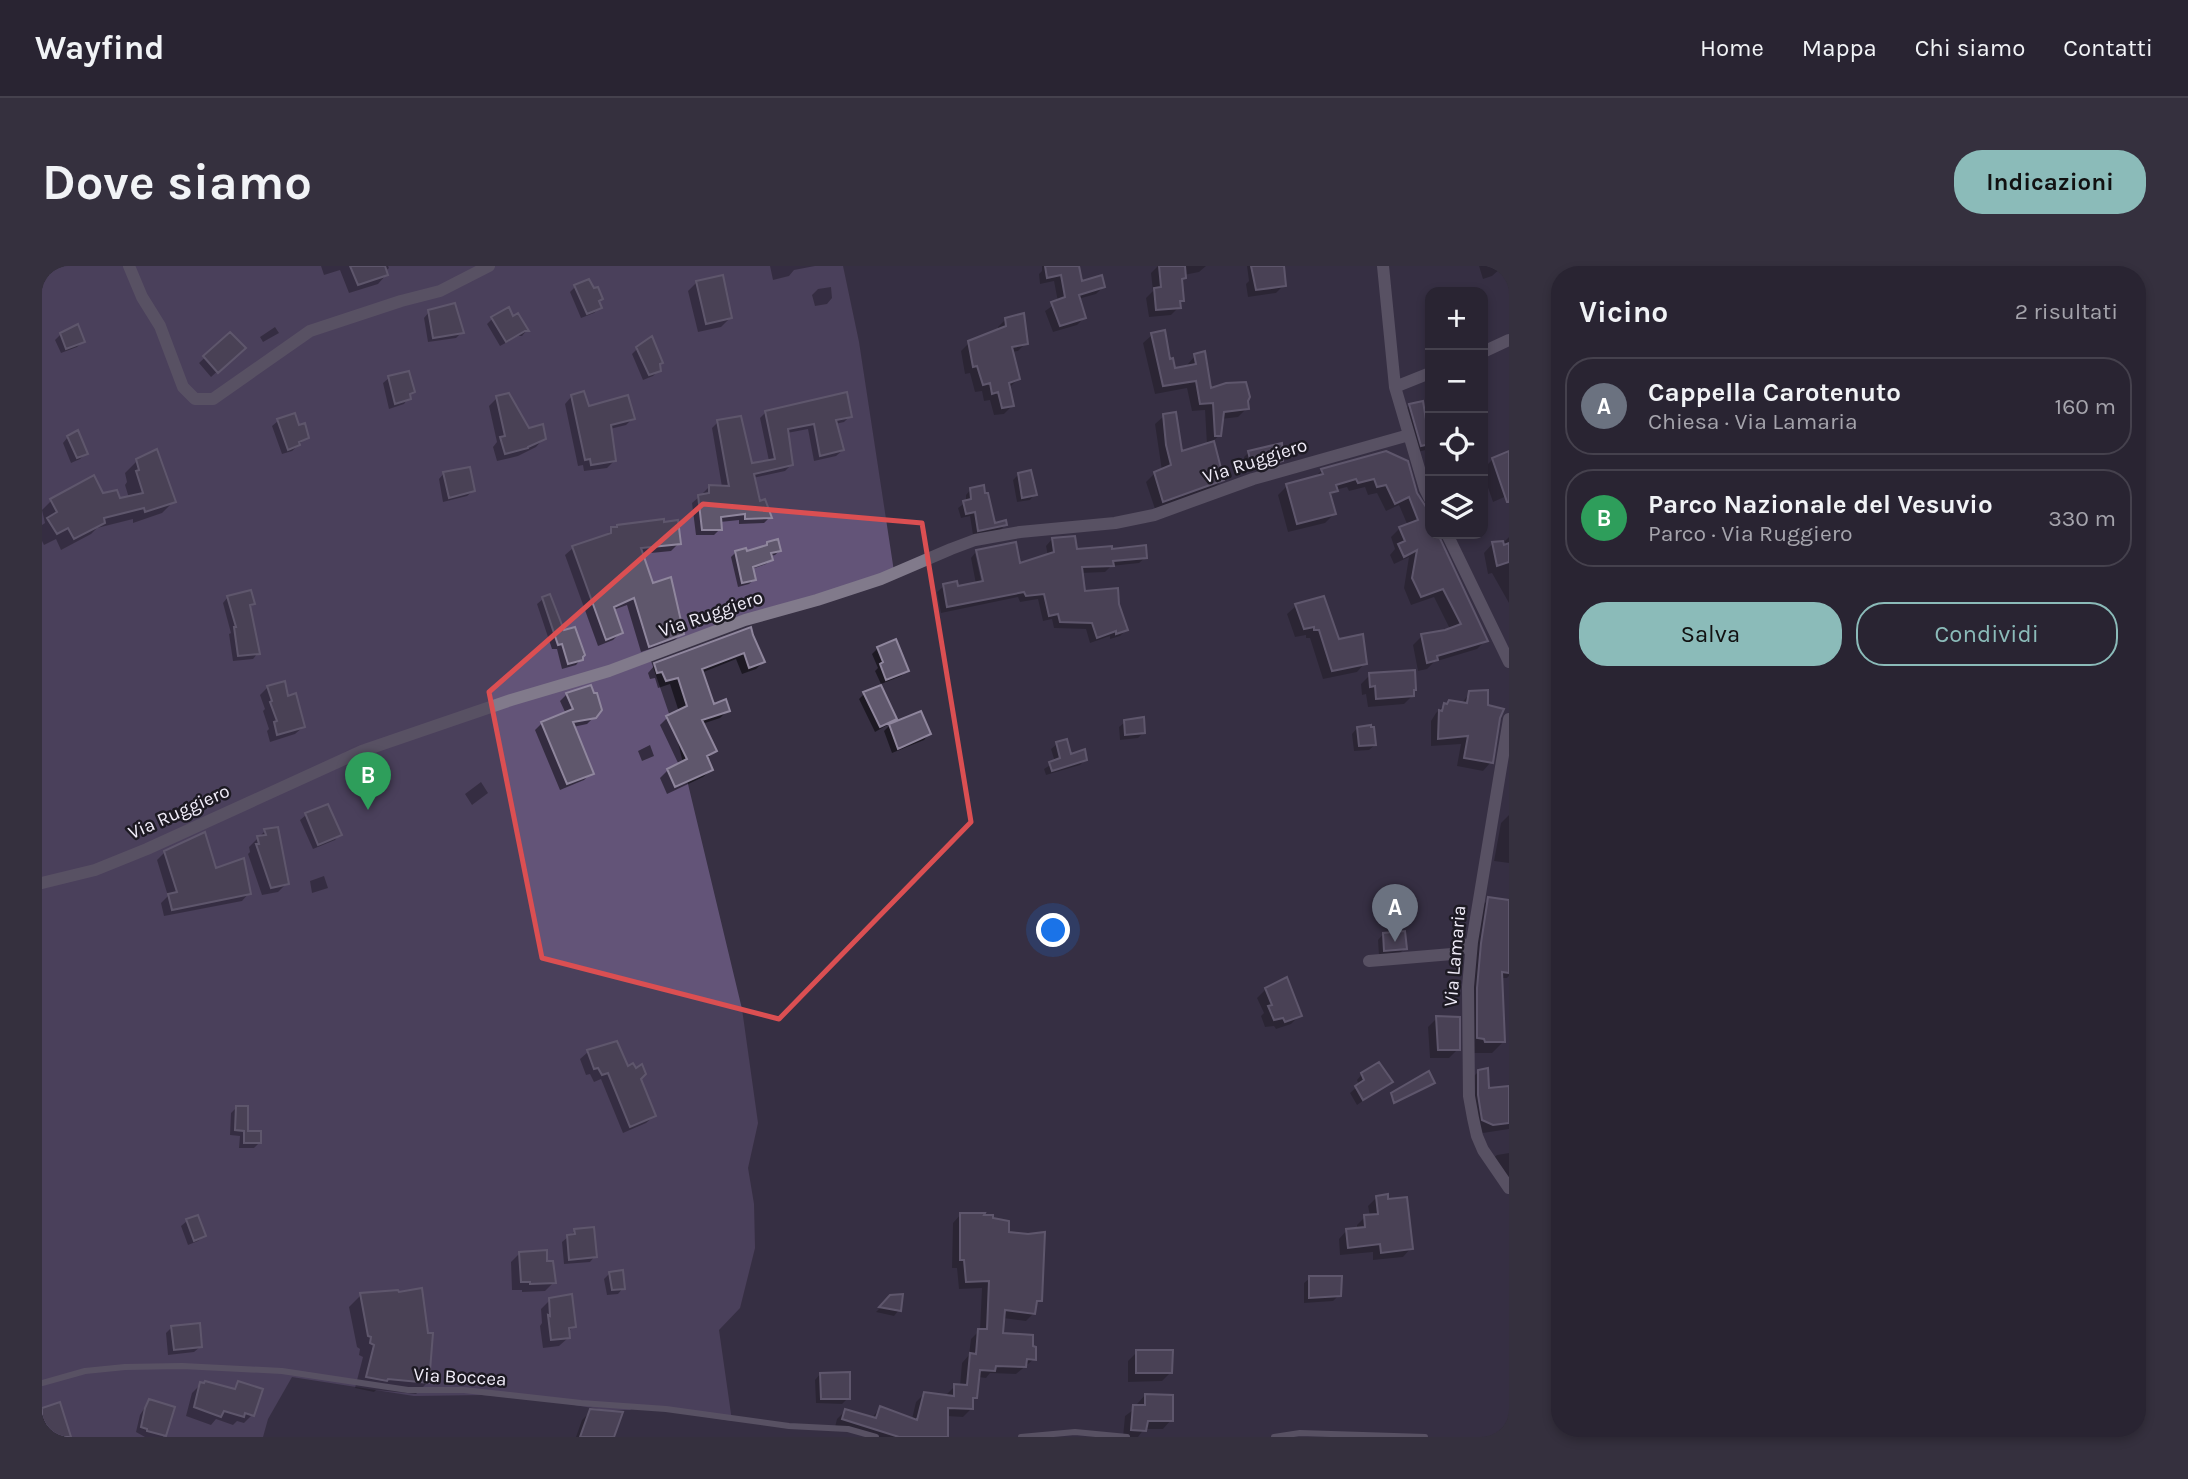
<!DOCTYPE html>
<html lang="it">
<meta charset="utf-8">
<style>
body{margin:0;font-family:Karla,sans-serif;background:#35303e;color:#f1f3f6}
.controls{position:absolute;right:21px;top:21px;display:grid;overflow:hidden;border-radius:14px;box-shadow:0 4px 10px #0003}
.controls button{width:63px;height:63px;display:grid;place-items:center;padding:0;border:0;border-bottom:2px solid #45414d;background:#292432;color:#f1f3f6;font:35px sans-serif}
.you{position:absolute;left:1012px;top:665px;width:24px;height:24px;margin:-18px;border:5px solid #fff;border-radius:50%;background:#1a73e8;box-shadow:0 0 0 10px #1a73e833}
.badge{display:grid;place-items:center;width:46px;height:46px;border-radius:50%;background:#8bbbb9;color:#fff;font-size:23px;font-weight:700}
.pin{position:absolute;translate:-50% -58px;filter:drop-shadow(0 2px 4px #0008)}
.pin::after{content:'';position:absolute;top:37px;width:24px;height:21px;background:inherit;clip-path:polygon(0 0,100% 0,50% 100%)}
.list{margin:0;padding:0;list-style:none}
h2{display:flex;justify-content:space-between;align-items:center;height:91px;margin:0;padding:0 28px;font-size:30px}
h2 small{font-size:23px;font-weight:400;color:#a5a4ac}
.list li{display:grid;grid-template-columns:46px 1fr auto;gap:21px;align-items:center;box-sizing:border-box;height:98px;margin:0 14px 14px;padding:0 14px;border:2px solid #45414d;border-radius:28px}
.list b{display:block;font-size:26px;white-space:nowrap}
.list p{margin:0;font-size:23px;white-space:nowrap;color:#a5a4ac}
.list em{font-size:23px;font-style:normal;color:#a5a4ac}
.actions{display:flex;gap:14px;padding:21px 28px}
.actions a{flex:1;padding:16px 0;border:2px solid #8bbbb9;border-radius:28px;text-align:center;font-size:24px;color:#8bbbb9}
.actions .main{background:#8bbbb9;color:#111}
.icon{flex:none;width:38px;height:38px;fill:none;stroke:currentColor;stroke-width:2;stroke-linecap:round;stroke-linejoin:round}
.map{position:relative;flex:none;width:1467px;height:1171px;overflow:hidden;border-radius:28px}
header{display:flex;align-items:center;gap:42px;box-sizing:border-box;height:98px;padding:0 35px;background:#292432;border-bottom:2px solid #45414d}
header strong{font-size:33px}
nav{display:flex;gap:38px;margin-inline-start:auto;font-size:24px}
.intro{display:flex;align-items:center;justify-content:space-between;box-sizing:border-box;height:168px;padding:0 42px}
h1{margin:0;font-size:49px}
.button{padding:18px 32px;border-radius:28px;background:#8bbbb9;color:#111;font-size:24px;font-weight:700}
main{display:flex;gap:42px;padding:0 42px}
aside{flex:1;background:#292432;border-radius:28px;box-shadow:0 4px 10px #0003}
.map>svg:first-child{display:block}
</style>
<header>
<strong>Wayfind</strong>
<nav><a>Home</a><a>Mappa</a><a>Chi siamo</a><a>Contatti</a></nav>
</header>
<div class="intro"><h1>Dove siamo</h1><a class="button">Indicazioni</a></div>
<main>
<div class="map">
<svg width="1467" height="1171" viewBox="0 0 1467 1171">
<rect width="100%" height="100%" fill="#373043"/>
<path fill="#635478" d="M0,0H801L817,76L853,312L709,354L608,392L634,468L700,743L716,857L706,902L712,938L713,982L698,1042L677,1064L690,1155L594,1140L588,1144H563L502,1134L440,1129L372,1130L250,1111L226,1153L221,1171H0Z"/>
<path fill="#0007" d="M279,0H346L347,2L343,5L344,9L336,18L307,27L298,4L282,9Z
M728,0H773L752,4L747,10L731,14Z
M1000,0H1035L1038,18L1061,21L1054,28L1036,33L1042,52L1035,59L1011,66L1003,45L1016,36L1012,15L998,18L997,8L1000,5Z
M1116,0H1164L1157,6L1142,9L1138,15L1140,34L1137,37V41L1129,49L1107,51L1104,32L1111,25L1109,7Z
M1205,0H1240L1242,19L1234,27L1206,31L1204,18L1207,15Z
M1437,0H1459V2L1450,10L1441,13Z
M655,16L688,52L679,61L656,66L646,25Z
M533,21L555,36L558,41L552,47L539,52L528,26Z
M789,21L790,32L785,38L773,40L770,29L776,23Z
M387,46L420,66L414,72L386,76L382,52Z
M450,53H471L485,64L480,70H476L458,80L445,58Z
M964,53L984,77L976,85L969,86L976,113L968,121L970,140L962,148L952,149L948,134L942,135L940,125L933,126L928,107L923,108L919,85L927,77L956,65V61Z
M233,61L237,67L221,76L218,71Z
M19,68L41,75L35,81L19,87L13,74Z
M188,68L201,82L169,111L157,97Z
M1110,69L1132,104L1145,101V99L1153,90L1168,124L1205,142L1196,151L1179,153L1178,169L1170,176L1180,214L1172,222L1113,243L1104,216L1113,207L1120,205L1113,158L1122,150L1138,188L1165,179L1163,144L1150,145L1145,122L1113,128L1101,77Z
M596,82L616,100L617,104L611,110L601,114L590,88Z
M347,112L371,125L362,138L347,143L341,117Z
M530,130L546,142L591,152L584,159L568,163L572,195L565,202L542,205L541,199L536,200L523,138Z
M455,132L486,164L502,172L494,181L476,190L455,195L451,181L455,176L447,140Z
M1368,139L1382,156L1388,155V183L1371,187L1359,148Z
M724,146L808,150L802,156L793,158L801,184L794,190L772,195L766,163L745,167L749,199L743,205L711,212L717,237L728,251L722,257L697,258V254L678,256V263L672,269H654L650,237L657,231L661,230V227L667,221H680L670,162L676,156L708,199L727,195L718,152Z
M236,155L256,161L265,171L250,185L240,188L230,160Z
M26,171L44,187L38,193L29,197L21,177Z
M1207,186L1239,194L1235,198L1205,206L1202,191Z
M1344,186L1374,228L1379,239L1388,244V268H1395L1444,374L1435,383L1392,396L1385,403L1376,405L1371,379L1380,370L1408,363L1392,331L1369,339L1362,322L1367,291L1352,298L1348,289L1353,283L1349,271L1358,262L1366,260L1357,239L1344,245L1335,227L1326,229L1323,221L1307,225L1305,221L1293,224L1287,231L1292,248L1283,257L1246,266L1236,229L1245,220L1272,212L1280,204Z
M1451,193L1467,229L1451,236L1441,207V203Z
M95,195L132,235L120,247L91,257V253L55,262L49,268L19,284L14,273L2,279L0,275V259L3,257L0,244L9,235L60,229L77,234L87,232L83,219L85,216L83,207Z
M1388,205V243L1378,215Z
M402,207L431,225L425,230L401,236L397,213Z
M976,209L993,228L988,234L975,236L971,214Z
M929,223L952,259H963L958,264L931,269L928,250L919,252L916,242L924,236V229Z
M575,260L637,277L629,285L599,288L609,319L640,367L632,375L599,386L585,339L571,344L579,366L571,374L556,380L523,289L531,282L561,271Z
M1467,271V337L1450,307L1446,308L1442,287L1450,278L1462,276Z
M1010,273L1033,285H1068L1104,291L1097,297L1069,300L1063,306L1039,307L1042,327L1075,339L1084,364L1078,370L1068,373V370L1048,377L1044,363L1012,362L1010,353L1001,355L996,333L978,336L976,331L899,347L895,326L902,320L914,322L934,318L929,292L933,287L941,324L944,323L937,287H934L935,285L976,299L1006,290L1004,280Z
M726,278L738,284L733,289L728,290L729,294L724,298L710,303L712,314L707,318L696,321L689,291L694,286L704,287L722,282Z
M186,331L211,338L207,342L216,387L211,393L191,395L187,368L189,367L181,337Z
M501,333L539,393L534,399L520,403L515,383H510L495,338Z
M1254,340L1296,375L1323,397L1315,406L1281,413L1268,372H1264V369L1253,371L1245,348Z
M708,364L721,396L714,403L700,408L694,393L659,407L670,440L686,444L678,452L660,458L673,485L664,494L669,504L661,511L625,528L618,512L626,504L637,499L618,459L625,452L637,446L628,418L616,422L613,412L608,413L606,407L613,399Z
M836,382L865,404L859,410L839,418L833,405L836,402L830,388Z
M1328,409L1373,424L1371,429L1362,438L1326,441L1324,428L1320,429L1319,418Z
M226,421L245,432L261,461L253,468L228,476L225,465L227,463L221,445L223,443L218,429Z
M1428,427L1457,451L1449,496L1441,505L1415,500L1419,478L1389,480V455L1394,447L1402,439L1419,438Z
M525,428L559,444L545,458L531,461L549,507L542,514L518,524L493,464L500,457L524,448L518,435Z
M822,428L853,452L847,458L833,466L817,433Z
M1083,456L1101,467L1096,472L1078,474L1077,461Z
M848,459L887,468L882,474L850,487L842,465Z
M1315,462L1333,479L1327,484L1312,485L1310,468Z
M1015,478L1028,490L1043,494L1038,499L1004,509L1002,503L1013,496L1009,483Z
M608,479L612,490L600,495L596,485Z
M439,516L446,527L430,539L423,528Z
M264,549L298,568L293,574L271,583L258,554Z
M1467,549V597L1452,595L1459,557Z
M223,565L245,617L236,626L220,629L206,588L208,586L207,581Z
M123,586L207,627L200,635L122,650L119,637L126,630L115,594Z
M282,610L286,622L270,627L268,615Z
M1447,633L1467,635V710L1465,712H1458L1461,776L1450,787H1432L1425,783L1436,644Z
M1341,668L1363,682L1357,688L1337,690L1336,674Z
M1224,723L1258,749L1249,758L1234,763L1232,760L1223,761L1219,750L1222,747L1215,732Z
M1395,752L1416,783L1407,792H1388L1386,761Z
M574,777L585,802L597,812L612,850L604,857L581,867L559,813L552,816L548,808L544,809L538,793L546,786Z
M1436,806L1445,823L1467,821V863L1441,867L1432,863L1427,815Z
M1320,808L1348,816L1315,839L1308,827L1317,819L1315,814Z
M194,842L204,866L217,877L212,882H197L198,870L188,869L189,847Z
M1467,887V914L1450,893L1455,889Z
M1335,931L1369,982L1361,991L1331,994V986L1298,989L1297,973L1305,964L1315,963V959L1323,951L1328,950L1326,940Z
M919,948L949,954L965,968L998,1034L993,1040L992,1047L984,1055L961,1052L959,1069L992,1093L974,1108L948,1107L944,1112L936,1111L934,1131L929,1136V1143L921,1151L904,1150V1171H825L793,1161L795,1153L803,1145L829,1153L838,1142L870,1153L874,1136L882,1128L905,1131V1128L913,1120H918L920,1097L927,1089L929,1073L938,1064L940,1022L917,1023L915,1002H910L911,957Z
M155,951L162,970L156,975L146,979L139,960L145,955Z
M533,965L553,990L548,996L522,998L520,976Z
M477,988L503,997L512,1016L503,1025L480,1026V1024H470L469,996Z
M568,1007L581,1022L576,1028L565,1029L562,1013Z
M1268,1012L1297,1029L1291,1035L1262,1037V1017Z
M319,1029L386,1116L374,1128L334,1124L332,1126L313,1122L321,1091L317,1089L318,1083L315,1081L307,1041Z
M849,1031L857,1044L852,1050L834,1046Z
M508,1034L532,1060L526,1066V1072L517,1080L501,1082L498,1060L500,1057L499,1043Z
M129,1062L158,1081L152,1086L126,1089L124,1067Z
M1095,1086L1129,1106L1120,1115L1086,1116V1095Z
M778,1108L806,1132L800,1138L774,1137L773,1114Z
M196,1117L210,1149L202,1157L195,1155L191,1159L174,1153L169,1159L144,1150L150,1127L159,1118L190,1124Z
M1103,1129L1129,1154L1121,1163H1102L1096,1171H1081L1083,1150L1095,1141V1138Z
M107,1135L122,1169L121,1171H103L94,1166L98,1149Z
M549,1145L570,1171H534L540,1154Z"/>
<path fill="#5f576c" stroke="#8f869d" stroke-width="2" d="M308,0H343L346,9L316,19Z
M1003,0H1037L1040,15L1060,9L1063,21L1037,29L1044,52L1018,60L1009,36L1023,31L1019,9L1005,12Z
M1117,0H1143L1144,12L1140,13L1142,35H1138L1139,42L1114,44L1112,22L1119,21Z
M1209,0H1242L1244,20L1214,24Z
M681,9L690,52L664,58L654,15Z
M547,13L552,22L556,21L561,33L557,35L560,42L545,48L532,19Z
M413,37L422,67L391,72L386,44Z
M467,41L471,50L476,47L487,65H483L464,76L449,51Z
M982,47L986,78L970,81L978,113L967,117L972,140L960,142L956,126L950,128L948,117L941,119L935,100L931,101L926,75L964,60L963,52Z
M36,58L43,76L24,83L18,67Z
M1123,64L1128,93L1131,92L1133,102L1154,98L1152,88L1163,85L1169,122L1184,117L1204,116L1208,131L1206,135L1207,143L1182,146L1179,170H1173L1171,137L1158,138L1154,115L1121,120L1109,67Z
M188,66L204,82L176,107L161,90Z
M610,70L621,97L618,98L619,105L607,109L594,81Z
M367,105L373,126L368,128L369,133L353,138L346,110Z
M542,125L547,140L586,129L593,153L569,159L574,195L549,199L548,193L543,194L529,129Z
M805,126L810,151L794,154L802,184L778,190L772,158L746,163L751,199L712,208L718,235L723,233L730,252L703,253V248L679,251L680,264H660L656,229L667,227V219L687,220L675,154L699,150L710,197L733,193L723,145Z
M467,127L487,162L501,158L504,173L486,181V182L463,188L458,171L463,170L454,130Z
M1381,135L1384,154L1388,153V178L1379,180L1367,138Z
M1134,146L1140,185L1172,175L1182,214L1121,236L1112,206L1129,199L1124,179L1121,148Z
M253,147L257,159L263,157L267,172L257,176L258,179L246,184L235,153Z
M36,164L46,188L35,192L25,170Z
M1240,177L1241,195L1210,202L1206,185Z
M115,183L134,236L103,246L102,242L62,252L63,257L32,273L26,262L15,268L5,252L15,246L8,233L52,209L61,227L75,224L78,232L101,227L94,205L97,204L94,193Z
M1344,185L1366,195L1375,227L1388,247V268H1396L1446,375L1395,390L1396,394L1385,397L1379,368L1403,364L1419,358L1401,323L1379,331L1370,312L1375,284L1362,291L1356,278L1363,275L1357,261L1376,254L1367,231L1353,238L1344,219L1335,221L1332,213L1316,217L1314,213L1294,219L1296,225L1288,227L1294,248L1255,258L1244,218L1281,208L1279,203Z
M1467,185V236H1465L1450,192Z
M428,201L433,225L407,232L401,206Z
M989,204L995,229L980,232L976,207Z
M942,219L943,227H946L953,257L964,254L965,259L936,265L933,246L924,248L921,235L929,233L928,222Z
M622,253V256L636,254L639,278L599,282L611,317L629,311L642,368L607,381L592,332L572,341L581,367L564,374L530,280L569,267V261H575V259Z
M1033,270L1035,283L1070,280V283L1104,279L1105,292L1071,295L1072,300L1040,301L1043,325L1076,322L1077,338L1086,364L1074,368V365L1055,372L1050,357L1018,356L1016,348L1007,350L1002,328L984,330L982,326L905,341L901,318L915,315L916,320L941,315L934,284L974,276L978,297L1012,286L1010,272Z
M736,273L739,285L729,287L731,294L711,301L714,314L700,317L693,285L704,282L705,285L725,279V276Z
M1461,275L1462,279L1467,277V296L1455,300L1450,276Z
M209,324L213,338L208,339L218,388L196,390L192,361H194L185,330Z
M508,328L522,364L533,361L543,389L541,391V394L526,398L520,378L516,379L500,331Z
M1282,330L1297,373L1321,368L1325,398L1290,405L1277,364H1272V361L1262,363L1253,338Z
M709,361L711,369L723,396L707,402L702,387L660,403L672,438L684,433L688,445L660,454L675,485L665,490L671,504L633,521L625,503L645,493L624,450L645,440L636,412L624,415L620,406L615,407L612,397Z
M854,373L867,405L844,414L838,398L841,396L835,381Z
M1373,404L1374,424H1372V430L1334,433L1333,420L1328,421L1327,407Z
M243,415L246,430L254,427L263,461L235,469L232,456L235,455L228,436L230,435L225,420Z
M549,419L552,427H555L560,444L554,452L531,456L552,508L525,518L499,456L531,443L524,427Z
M839,419L855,453L838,461L821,426Z
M1446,424V439L1462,443L1458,452L1451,497L1422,492L1426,470L1396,473L1397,444L1400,445L1402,437L1405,438L1407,434L1425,437L1427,425Z
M879,445L889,468L856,483L847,458Z
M1102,451L1103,467L1083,469L1082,454Z
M1329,459V461H1332L1334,479L1317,480L1315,461Z
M1025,473L1029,488L1043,483L1045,494L1010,505L1007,496L1018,492L1014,476Z
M286,538L300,569L276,579L263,547Z
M236,561L247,618L229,622L214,578H217L215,570L224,569L222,563Z
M163,566L174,602L202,592L209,628L130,644L126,628L135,626L122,585Z
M1446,631L1467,634V707L1460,706L1463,776H1443L1442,773L1435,772V722L1439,677Z
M1363,665L1365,683L1342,685L1341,667Z
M1245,711L1260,750L1243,756L1241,752L1232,754L1226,740L1230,739L1223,722Z
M1394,750L1418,751V784H1396Z
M575,775L586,800L591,797L594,802L600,798L604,808L599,813L614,850L588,861L566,807L560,809L556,802L552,803L545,784Z
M1337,796L1351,816L1321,834L1313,820L1322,814L1319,807Z
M1446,802L1447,822L1467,820V857L1451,859L1440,854L1436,829V804Z
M1387,805L1393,817L1352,837L1349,827Z
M194,840H206V865H219V877H202V865L193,864Z
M1346,928V933L1365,931L1371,983L1339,987L1338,978L1306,982L1304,963L1323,961L1322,949L1336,948L1334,930Z
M918,947H943L942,949H951V952L967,955V966L986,968L1003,966L1000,1035H995L993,1048L963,1044L961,1067L991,1069V1080L994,1081V1094L985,1093L984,1101L954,1100L953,1105L938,1104L935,1132H931V1143L906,1142V1171H857L800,1153L803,1143L834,1152L838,1140L875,1154L882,1126L912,1130V1118L925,1119L928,1087L934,1088L936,1063H945L947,1015L924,1016L922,994H918Z
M156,949L164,970L152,975L144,953Z
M552,961L555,991L527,994L525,969L533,968L532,963Z
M505,984V995H511L514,1017L488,1018V1016H479L477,986Z
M581,1004L583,1023L570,1024L567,1006Z
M1267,1010H1300L1299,1030L1267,1032Z
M380,1022L386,1067H391L387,1117L346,1113L345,1115L324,1111L332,1079L328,1077L329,1071L326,1070L318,1027L356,1024L357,1026Z
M530,1028L534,1061L527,1062L528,1072L509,1074L506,1049L508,1050L507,1032Z
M861,1028L859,1045L837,1041L848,1029Z
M158,1057L160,1081L132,1084L129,1060Z
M1094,1084H1131L1130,1107H1094Z
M808,1106V1133H779L778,1107Z
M163,1115L193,1123L196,1115L221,1123L212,1150L203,1147L202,1151L182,1145L179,1151L152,1141L158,1116L162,1117Z
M1103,1128L1131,1129V1155H1106L1104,1165L1089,1164L1091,1139H1103Z
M107,1133L133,1141L124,1170L105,1165V1163L99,1161L103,1142Z
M18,1136L29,1171H0V1142Z
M548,1143L581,1146L572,1171H538Z"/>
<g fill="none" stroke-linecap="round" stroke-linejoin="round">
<path stroke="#817a8b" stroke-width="6" d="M0,1117L43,1105L83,1101L140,1100L240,1105L366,1124H422L539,1137L624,1143L747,1160L806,1163L834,1171
M979,1171L1033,1166L1085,1171
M1232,1171L1258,1167L1383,1171"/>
<path stroke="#817a8b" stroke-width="12" d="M87,0L100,31L118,60L141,121L153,133H171L268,65L359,35L398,25L447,0
M1341,0L1353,121L1383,223L1388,233
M1441,86L1467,74
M1353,121L1388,107
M1405,268L1467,396
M1467,453L1430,676L1426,721L1427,830L1431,852L1435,870L1441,884L1467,922
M0,617L53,604L105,583L320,485L469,434L567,405L703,354L775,334L839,313L909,283L933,274L978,266L1073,257L1112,249L1211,213L1367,169
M1327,695L1410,688L1430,676"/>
</g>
<path d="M0 0H1467V1171H0ZM661,238L880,257L929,556L737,753L500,692L447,426Z" fill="#373043" fill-opacity=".55" fill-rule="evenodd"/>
<path fill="none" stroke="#db4f52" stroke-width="5" stroke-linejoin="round" d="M661,238L880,257L929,556L737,753L500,692L447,426Z"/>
<g text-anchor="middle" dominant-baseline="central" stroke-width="5" stroke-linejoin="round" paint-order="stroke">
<g font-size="19" fill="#f0ecf8" stroke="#1d1a23">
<text transform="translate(1213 195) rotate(-18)">Via Ruggiero</text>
<text transform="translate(669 348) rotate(-19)">Via Ruggiero</text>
<text transform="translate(137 546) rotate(-24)">Via Ruggiero</text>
<text transform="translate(1413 690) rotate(-85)">Via Lamaria</text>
<text transform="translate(418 1111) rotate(3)">Via Boccea</text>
</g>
</g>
</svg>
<div class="controls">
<button>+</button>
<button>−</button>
<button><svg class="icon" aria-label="locate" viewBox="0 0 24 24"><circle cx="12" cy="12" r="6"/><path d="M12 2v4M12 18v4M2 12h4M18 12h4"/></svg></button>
<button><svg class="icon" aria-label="layers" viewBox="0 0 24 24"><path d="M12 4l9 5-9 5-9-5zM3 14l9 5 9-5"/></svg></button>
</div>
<div class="you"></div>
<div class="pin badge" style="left:1353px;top:676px;background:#6b7280">A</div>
<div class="pin badge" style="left:326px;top:544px;background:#2e9e5b">B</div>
</div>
<aside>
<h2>Vicino<small>2 risultati</small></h2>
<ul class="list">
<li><span class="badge" style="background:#6b7280">A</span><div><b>Cappella Carotenuto</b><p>Chiesa · Via Lamaria</p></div><em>160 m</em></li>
<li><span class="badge" style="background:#2e9e5b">B</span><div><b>Parco Nazionale del Vesuvio</b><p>Parco · Via Ruggiero</p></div><em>330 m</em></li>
</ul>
<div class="actions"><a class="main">Salva</a><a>Condividi</a></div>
</aside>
</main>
